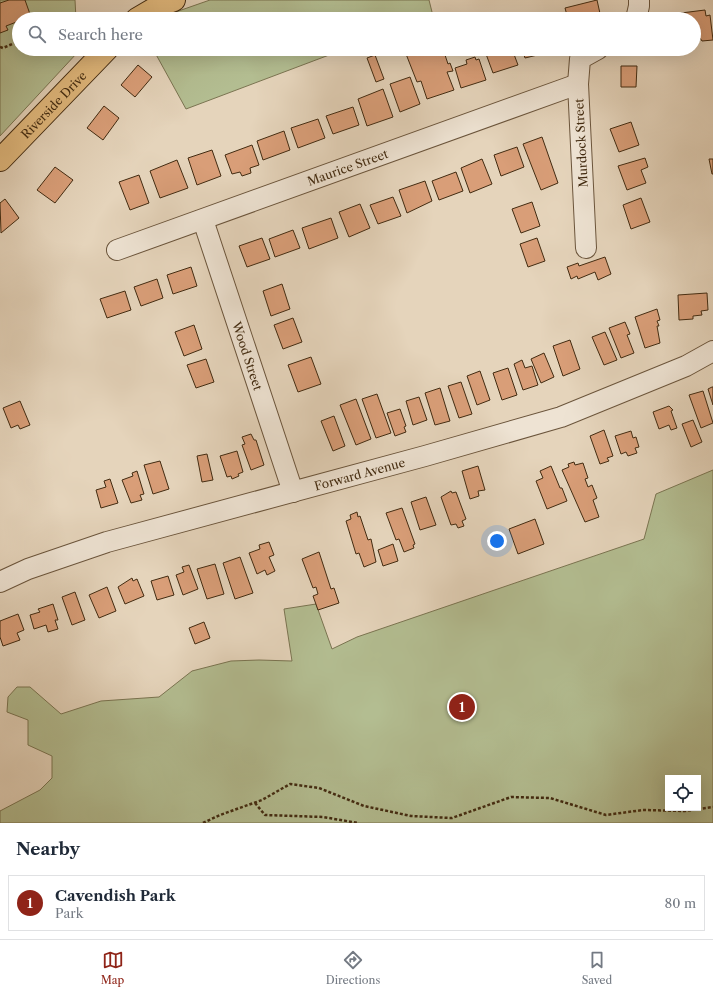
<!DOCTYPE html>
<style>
body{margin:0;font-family:"Libre Caslon Text",serif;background:#f6f6f7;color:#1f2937}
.controls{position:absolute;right:12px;bottom:12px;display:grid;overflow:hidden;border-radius:0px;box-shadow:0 4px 16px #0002}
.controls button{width:36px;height:36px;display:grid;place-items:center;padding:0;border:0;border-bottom:1px solid #e0e1e3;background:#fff;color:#1f2937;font:20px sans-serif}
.you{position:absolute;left:497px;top:541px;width:14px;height:14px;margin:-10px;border:3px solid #fff;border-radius:50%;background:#1a73e8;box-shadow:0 0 0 6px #1a73e833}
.badge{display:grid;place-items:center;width:26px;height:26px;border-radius:50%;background:#8f2418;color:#fff;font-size:13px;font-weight:700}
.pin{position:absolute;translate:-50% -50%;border:2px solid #fff;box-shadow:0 1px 4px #0006}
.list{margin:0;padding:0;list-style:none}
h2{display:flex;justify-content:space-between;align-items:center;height:52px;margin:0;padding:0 16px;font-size:17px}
h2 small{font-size:13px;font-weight:400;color:#747a83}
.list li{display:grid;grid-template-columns:26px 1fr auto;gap:12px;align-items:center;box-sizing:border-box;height:56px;margin:0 8px 8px;padding:0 8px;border:1px solid #e0e1e3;border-radius:0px}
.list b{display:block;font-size:15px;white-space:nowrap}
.list p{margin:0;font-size:13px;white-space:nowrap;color:#747a83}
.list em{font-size:13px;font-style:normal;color:#747a83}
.icon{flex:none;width:22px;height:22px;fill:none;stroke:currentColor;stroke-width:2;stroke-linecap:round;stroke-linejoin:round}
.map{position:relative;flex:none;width:713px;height:823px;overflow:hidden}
.search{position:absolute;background:#fff;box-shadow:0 4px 16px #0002;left:12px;right:12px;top:12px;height:44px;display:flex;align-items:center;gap:10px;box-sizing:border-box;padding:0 14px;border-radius:22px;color:#747a83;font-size:15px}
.sheet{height:116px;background:#fff}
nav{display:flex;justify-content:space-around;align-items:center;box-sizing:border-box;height:56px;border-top:1px solid #e0e1e3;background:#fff;font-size:11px;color:#747a83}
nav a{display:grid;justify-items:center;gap:2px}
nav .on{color:#8f2418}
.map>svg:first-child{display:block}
</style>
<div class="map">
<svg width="713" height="823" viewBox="0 0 713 823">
<rect width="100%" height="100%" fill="#e5d4bb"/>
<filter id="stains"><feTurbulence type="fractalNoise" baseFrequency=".005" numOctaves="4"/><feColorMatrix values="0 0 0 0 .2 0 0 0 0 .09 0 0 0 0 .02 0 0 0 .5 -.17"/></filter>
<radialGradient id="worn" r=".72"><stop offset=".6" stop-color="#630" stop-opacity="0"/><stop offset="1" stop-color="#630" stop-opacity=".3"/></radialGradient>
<path fill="#b3bd91" stroke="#7a7451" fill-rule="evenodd" d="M0,0H75L76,19H19V49H77V53L0,136Z
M210,0H429L433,16L425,19H160L167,15Z
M153,49H345L186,109Z
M713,470V823H0V811L40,790L52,778V756L28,745V720L7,712L8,697L17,687H30L61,714L101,701L159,697L192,671L231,661L259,660L292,661L284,609L316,604L332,649L357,637L644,539L656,494ZM668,778H698V808H668Z"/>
<path fill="#d99e78" stroke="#422b11" d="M9,0H25L31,17L19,19V21L6,26L8,30L0,33V3Z
M597,0L601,18L568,19L565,8Z
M705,10L706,16L710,15L713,40L702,41L700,38H696L694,19H676L675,17L681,16V13Z
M420,49H443L448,64L450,63L453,71L447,72L454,90L427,99L421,81L417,82L406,54Z
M499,49H512L518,65L493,73L486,54Z
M522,49H549L550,52L525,58Z
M375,55L384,79L376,82L367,58Z
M475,57L476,60L479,59L486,80L461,88L455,68L467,64L466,60Z
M138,65L152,77L135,97L121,85Z
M621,66H637L636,87H621Z
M410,77L420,104L400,112L390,84Z
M383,89L393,117L367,126L358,99Z
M104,106L119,118L103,140L87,128Z
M353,107L359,125L333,134L326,116Z
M318,119L325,138L298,148L291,128Z
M631,122L639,145L619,152L610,129Z
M284,131L290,150L263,160L257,141Z
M542,137L558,183L541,190L523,144Z
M252,145L259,165L250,168L251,173L242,176L240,172L232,174L225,155Z
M517,147L524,167L501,176L494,155Z
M212,150L221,176L197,185L188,158Z
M645,158L648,167L641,170L646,183L627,190L618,166Z
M482,159L492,184L470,193L461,168Z
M709,159H713V174H712Z
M177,160L188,188L160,198L150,171Z
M55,167L73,180L55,203L37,190Z
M456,172L463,191L439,200L432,181Z
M139,175L149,203L130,210L119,182Z
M425,181L432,201L407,213L399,190Z
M393,197L401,216L378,224L370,205Z
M641,198L650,222L631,229L623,205Z
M5,199L19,218L1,233L0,203Z
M532,202L540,226L521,233L512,209Z
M360,204L370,228L349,237L339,212Z
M331,218L338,238L309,249L302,228Z
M293,230L300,248L275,257L269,239Z
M262,238L270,259L247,267L239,246Z
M537,238L545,261L528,267L520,244Z
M605,257L611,274L598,280L595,272L578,279L577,276L571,279L567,267L578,263L579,266Z
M191,267L197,286L173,294L167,275Z
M157,279L163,298L141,306L134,287Z
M282,284L290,309L271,316L263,291Z
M125,291L131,310L107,318L100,299Z
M707,293L708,310L701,311L702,315L693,316V319L679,320L678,295Z
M657,309L660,320L657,321L659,326H657L660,343L645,348L635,317Z
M293,318L302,342L283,349L274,325Z
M625,322L630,334L627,335L634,353L621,358L609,328Z
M194,325L202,349L184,356L175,332Z
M605,332L617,360L604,365L592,337Z
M570,340L580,369L563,376L553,346Z
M544,353L554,377L541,383L531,359Z
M311,357L321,384L298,392L288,365Z
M206,359L214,382L196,388L187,365Z
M522,360L525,368L532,366L538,385L523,390L514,364Z
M508,368L517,395L502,400L493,373Z
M480,371L490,400L477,405L467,376Z
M461,382L472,414L459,418L448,386Z
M712,387H713V405L708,389Z
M440,388L450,421L435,425L425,393Z
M703,391L713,423L701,428L689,395Z
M377,394L391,433L376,438L362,399Z
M419,397L427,420L413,425L406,401Z
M356,399L371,439L356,445L340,405Z
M20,401L30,425L20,429L18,425L11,428L3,408Z
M669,406L673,410L671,411L677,428L671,430L669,425L659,429L653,412Z
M400,409L406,426L404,427L406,432L395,436L387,413Z
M334,416L345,446L333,451L321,421Z
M693,420L702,442L691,447L682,424Z
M604,430L613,456L607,458L609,461L600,464L590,436Z
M631,431L633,438L636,437L639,447L635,448L637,453L628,456L626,452L621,454L615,436Z
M251,434L254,440H256L264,465L251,470L242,445L245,444L242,437Z
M237,451L243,472L238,474L239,476L232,479L231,476L227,477L220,456Z
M207,454L213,480L202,482L197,456Z
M160,461L169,489L153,494L144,465Z
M574,462L575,465L583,463L588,478L585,479L588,487L592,485L597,498L593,500L599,517L585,522L562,470L569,467L568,464Z
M478,466L485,490L478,491L479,496L470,499L462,471Z
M551,466L560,488H562L567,501L547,509L536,481L543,478L540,471Z
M137,471L144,494L140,495L142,500L131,503L122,480L133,476L132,473Z
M110,479L118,503L101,508L96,490L106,487L104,481Z
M451,491L452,493L456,492L466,519L462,521L464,526L458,528L456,524L451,525L441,497Z
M426,497L436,525L420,530L411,502Z
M402,508L415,544L413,545L414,548L404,552L399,539L396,540L386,513Z
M357,512L358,517L360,516L368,540L371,539L376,562L364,567L359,553L356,554L346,521L351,519L350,515Z
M535,519L544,544L518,554L509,529Z
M269,542L274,555L269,557L275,571L267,575L265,570L257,574L249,553L260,549L259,545Z
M393,544L398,561L383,566L378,550Z
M319,552L331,589L334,588L339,603L318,610L313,596L318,594L316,587L313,588L302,559Z
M240,557L253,593L235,599L223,563Z
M215,564L224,594L207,599L197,569Z
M189,565L198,589L183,595L176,575L184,572L182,567Z
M168,576L174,595L157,600L151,581Z
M132,578L133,581L137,579L144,596L125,604L118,587Z
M107,587L116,611L99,618L89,595Z
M75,592L85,620L72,625L62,597Z
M53,604L58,620H55L58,629L48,632L46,625L34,629L30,615L40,612L38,609Z
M18,614L24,630L17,633L20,640L3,646L0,637V621Z
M204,622L210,638L195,644L189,628Z"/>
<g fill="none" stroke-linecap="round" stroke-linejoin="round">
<g stroke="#6b553c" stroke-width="22">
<g id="minor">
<path d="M636,19L639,6V0"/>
<path id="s1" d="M203,220L293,492"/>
<path d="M586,248L578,84L580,59L598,49"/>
<path id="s2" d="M117,250L578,84"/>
<path id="s3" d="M0,582L28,569L107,542L425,456L561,417L686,366L713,351"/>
</g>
</g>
<g stroke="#422b11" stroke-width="24">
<g id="major">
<path d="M137,19L161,5L174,0"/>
<path id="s4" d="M0,160L107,49"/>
</g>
</g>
<path stroke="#422b11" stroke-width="2.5" stroke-dasharray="3 2" stroke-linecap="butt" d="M76,19L80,18L119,19
M0,47L3,48L19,41
M255,803L265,815L323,817L358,823
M203,823L220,815L262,800L290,784L319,788L364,806L411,816L452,818L511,797L550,798L606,815L643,810L685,811L713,807"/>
<use href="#minor" stroke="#eee3d3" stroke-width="20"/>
<use href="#major" stroke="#e2ba7e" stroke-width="22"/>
</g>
<g text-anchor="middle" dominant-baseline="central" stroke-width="4" stroke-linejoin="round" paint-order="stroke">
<g font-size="12" fill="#422b11" stroke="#eee3d3">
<text stroke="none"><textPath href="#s4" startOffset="77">Riverside Drive</textPath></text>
<text transform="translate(581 143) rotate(-93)">Murdock Street</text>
<text stroke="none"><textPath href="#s2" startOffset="245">Maurice Street</textPath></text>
<text stroke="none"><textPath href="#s1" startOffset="143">Wood Street</textPath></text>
<text stroke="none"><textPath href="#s3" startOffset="376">Forward Avenue</textPath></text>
</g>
</g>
<rect width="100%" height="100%" filter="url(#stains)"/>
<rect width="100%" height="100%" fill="url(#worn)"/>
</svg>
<div class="controls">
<button><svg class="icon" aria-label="locate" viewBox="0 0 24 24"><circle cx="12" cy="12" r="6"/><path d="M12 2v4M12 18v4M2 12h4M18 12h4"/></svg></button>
</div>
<div class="you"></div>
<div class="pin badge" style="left:462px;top:707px">1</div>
<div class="search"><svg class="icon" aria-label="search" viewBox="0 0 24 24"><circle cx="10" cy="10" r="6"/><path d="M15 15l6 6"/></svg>Search here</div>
</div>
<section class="sheet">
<h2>Nearby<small></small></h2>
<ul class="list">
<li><span class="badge">1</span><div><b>Cavendish Park</b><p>Park</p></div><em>80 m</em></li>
</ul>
</section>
<nav>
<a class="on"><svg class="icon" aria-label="map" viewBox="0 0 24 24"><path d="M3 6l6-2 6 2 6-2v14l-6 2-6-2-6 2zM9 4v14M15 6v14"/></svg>Map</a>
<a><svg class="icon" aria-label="directions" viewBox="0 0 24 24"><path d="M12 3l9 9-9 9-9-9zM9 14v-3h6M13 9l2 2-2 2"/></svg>Directions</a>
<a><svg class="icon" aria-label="saved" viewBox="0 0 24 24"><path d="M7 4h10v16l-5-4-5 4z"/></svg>Saved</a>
</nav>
